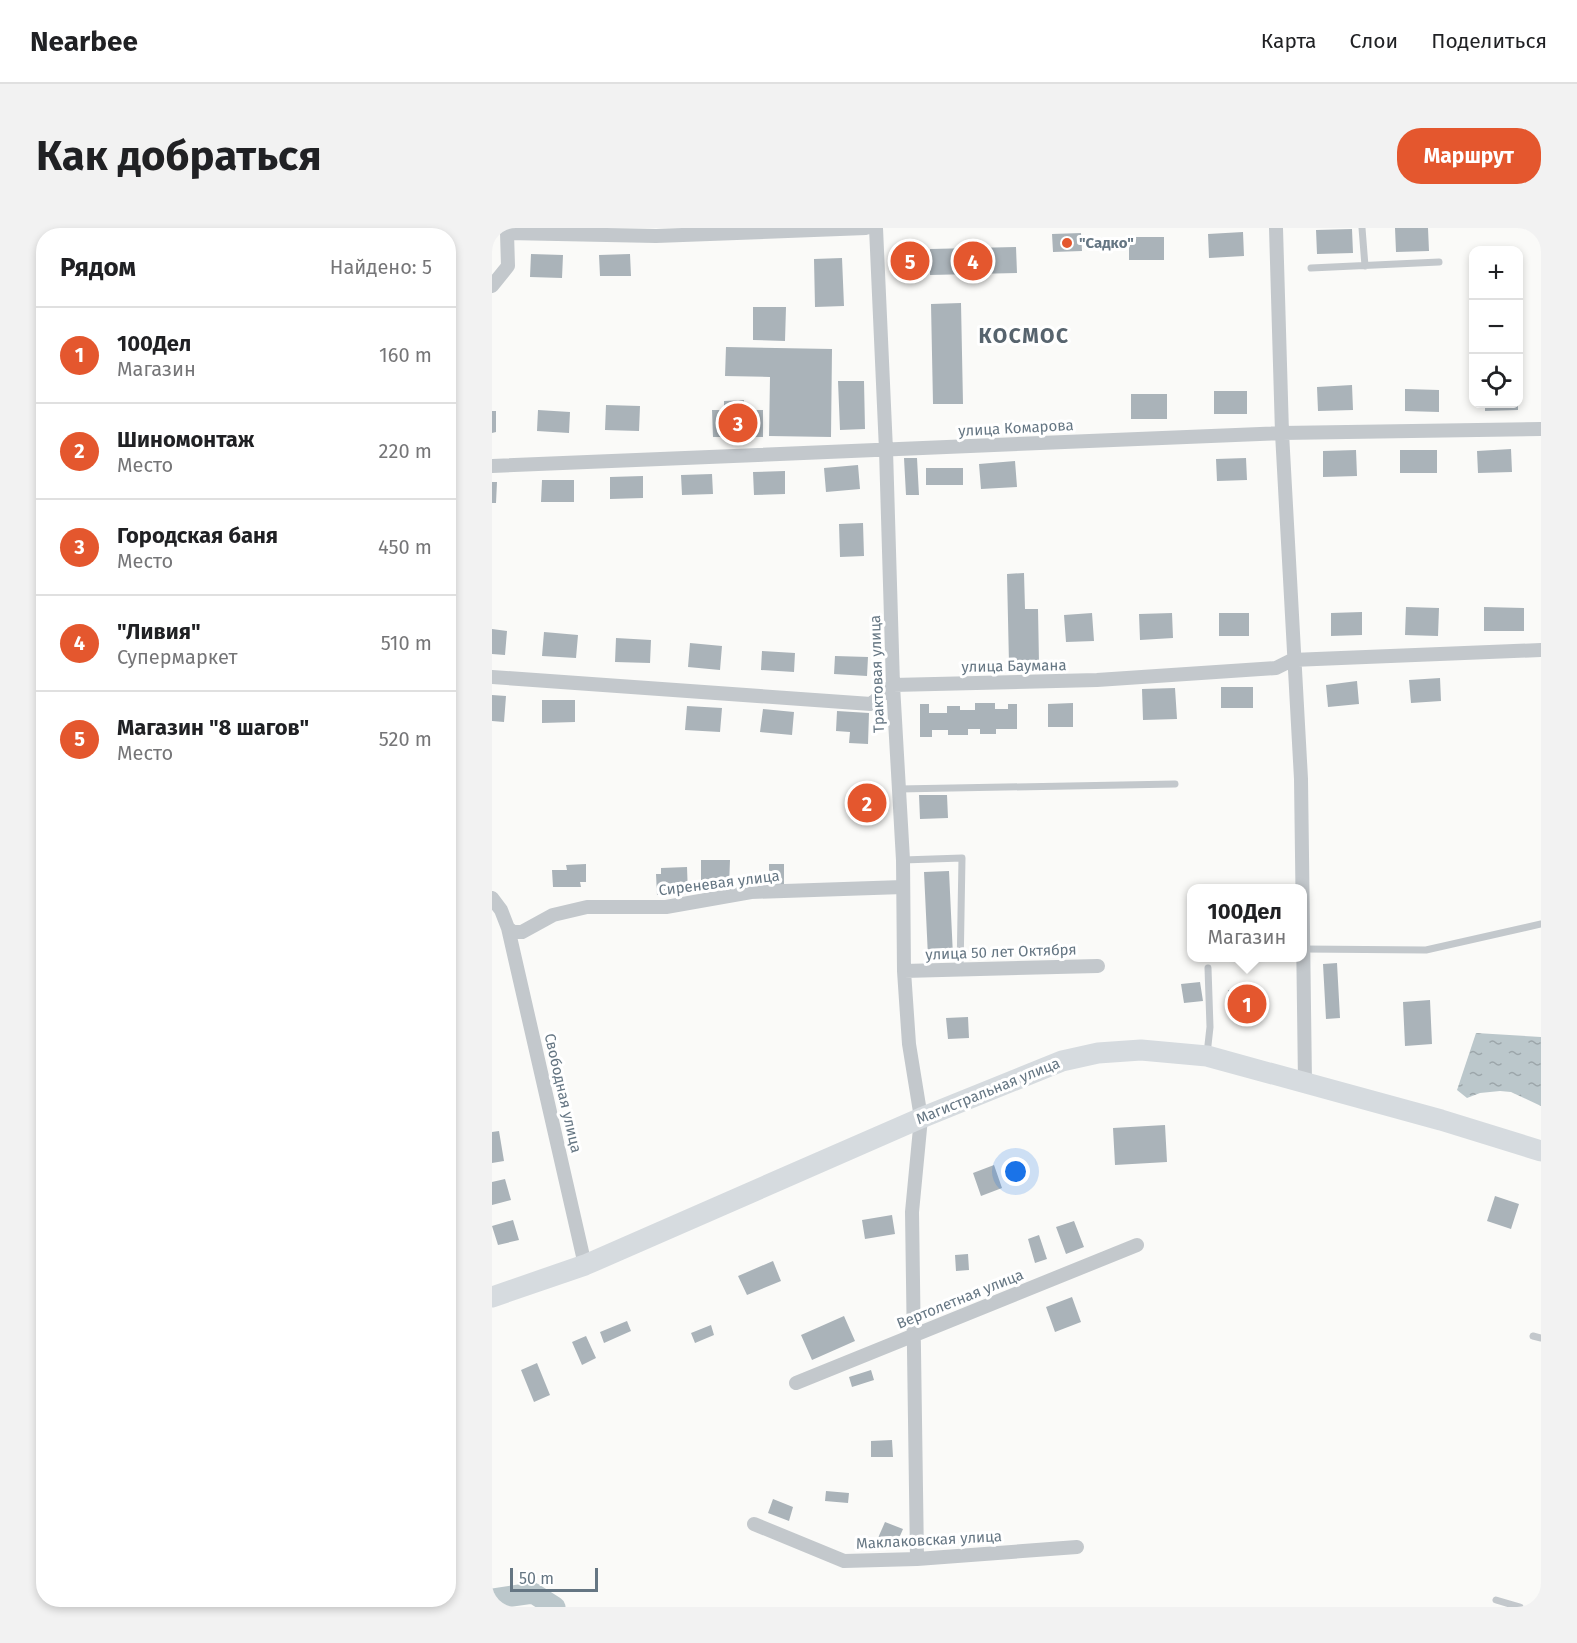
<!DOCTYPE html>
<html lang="ru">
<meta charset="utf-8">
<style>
body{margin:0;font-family:"Fira Sans",sans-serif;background:#f2f2f2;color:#202124}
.controls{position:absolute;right:18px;top:18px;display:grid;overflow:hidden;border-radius:12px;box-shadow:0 3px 9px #0003}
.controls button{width:54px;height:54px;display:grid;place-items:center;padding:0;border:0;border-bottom:2px solid #e0e0e0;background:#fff;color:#202124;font:30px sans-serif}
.scale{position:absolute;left:18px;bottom:15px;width:88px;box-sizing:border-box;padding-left:6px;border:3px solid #657683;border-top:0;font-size:16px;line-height:21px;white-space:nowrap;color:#657683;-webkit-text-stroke:4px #fff;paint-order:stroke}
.you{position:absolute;left:524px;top:944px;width:21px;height:21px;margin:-15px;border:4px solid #fff;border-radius:50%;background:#1a73e8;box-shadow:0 0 0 9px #1a73e833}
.badge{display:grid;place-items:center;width:39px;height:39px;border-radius:50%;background:#e4572e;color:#fff;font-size:20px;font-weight:700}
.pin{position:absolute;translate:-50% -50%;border:3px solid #fff;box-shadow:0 2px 6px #0006}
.popup{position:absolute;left:695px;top:656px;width:120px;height:78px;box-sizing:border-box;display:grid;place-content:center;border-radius:12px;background:#fff;filter:drop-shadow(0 2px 4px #0005);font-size:20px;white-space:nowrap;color:#757577}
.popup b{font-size:22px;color:#202124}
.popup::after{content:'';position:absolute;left:50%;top:100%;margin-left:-12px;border:12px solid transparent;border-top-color:#fff}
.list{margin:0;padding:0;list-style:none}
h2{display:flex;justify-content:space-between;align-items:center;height:78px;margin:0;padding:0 24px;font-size:26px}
h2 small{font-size:20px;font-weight:400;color:#757577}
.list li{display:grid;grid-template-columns:39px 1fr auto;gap:18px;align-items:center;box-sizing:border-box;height:96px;padding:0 24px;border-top:2px solid #e0e0e0}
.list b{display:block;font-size:22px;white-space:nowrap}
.list p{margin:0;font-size:20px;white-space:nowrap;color:#757577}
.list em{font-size:20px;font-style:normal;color:#757577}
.icon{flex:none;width:33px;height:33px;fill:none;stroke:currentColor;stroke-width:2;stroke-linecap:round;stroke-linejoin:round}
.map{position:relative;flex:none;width:1049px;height:1379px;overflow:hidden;border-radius:24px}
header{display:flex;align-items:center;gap:36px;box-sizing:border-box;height:84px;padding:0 30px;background:#fff;border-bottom:2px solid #e0e0e0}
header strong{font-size:28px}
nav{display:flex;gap:33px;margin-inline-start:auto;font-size:21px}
.intro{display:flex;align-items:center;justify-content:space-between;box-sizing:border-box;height:144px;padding:0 36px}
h1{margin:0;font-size:42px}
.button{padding:15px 27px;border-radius:24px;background:#e4572e;color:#fff;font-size:21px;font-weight:700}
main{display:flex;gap:36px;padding:0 36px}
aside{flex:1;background:#fff;border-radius:24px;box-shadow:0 3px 9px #0003}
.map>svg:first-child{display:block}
</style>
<header>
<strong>Nearbee</strong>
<nav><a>Карта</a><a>Слои</a><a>Поделиться</a></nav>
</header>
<div class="intro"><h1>Как добраться</h1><a class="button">Маршрут</a></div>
<main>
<aside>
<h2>Рядом<small>Найдено: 5</small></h2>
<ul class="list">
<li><span class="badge">1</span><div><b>100Дел</b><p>Магазин</p></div><em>160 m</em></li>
<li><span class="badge">2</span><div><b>Шиномонтаж</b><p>Место</p></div><em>220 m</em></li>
<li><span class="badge">3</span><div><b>Городская баня</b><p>Место</p></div><em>450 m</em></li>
<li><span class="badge">4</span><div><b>&quot;Ливия&quot;</b><p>Супермаркет</p></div><em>510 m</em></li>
<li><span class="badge">5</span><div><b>Магазин &quot;8 шагов&quot;</b><p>Место</p></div><em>520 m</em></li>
</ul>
</aside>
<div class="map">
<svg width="1049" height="1379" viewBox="0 0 1049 1379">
<defs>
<pattern id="water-ripples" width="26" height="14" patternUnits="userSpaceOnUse" patternTransform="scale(1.5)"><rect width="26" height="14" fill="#bbc7cb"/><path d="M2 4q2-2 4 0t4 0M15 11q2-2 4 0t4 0" fill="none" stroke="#9ca6aa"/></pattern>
</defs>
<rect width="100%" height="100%" fill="#fafaf8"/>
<path fill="url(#water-ripples)" d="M984,805L1049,809V878L1019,864L1008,863L988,865L975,870L965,862Z"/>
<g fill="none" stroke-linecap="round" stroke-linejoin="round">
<path stroke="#bbc7cb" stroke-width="21" d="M0,1371L41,1365L63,1379"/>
</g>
<path fill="#aab3b9" d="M903,0H936L937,23L904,24Z
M860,1L861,25L825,26L824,2Z
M751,4L752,28L717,30L716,6Z
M589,5L590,23L561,24L560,6Z
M637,9H672V32H637Z
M428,14L430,52L408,53L407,15Z
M524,19L525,45L438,47V21Z
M39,26L71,27L70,50L38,49Z
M138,26L139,48H108L107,27Z
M350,30L352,78L323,79L322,31Z
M469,75L471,176H441L439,76Z
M261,79H294L293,113L261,112Z
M234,119L340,121L339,209L277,208L278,149L233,148Z
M346,153H372L373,201L348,202Z
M860,157L861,182L826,183L825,159Z
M913,161L947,162V184L913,183Z
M722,163H755V186H722Z
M639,166H675V191H639Z
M252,172V182H271V209H221L220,182H232V173Z
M993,176H1026V182L993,183Z
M114,177L148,178L147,203L113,202Z
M46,182L78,184L77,205L45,203Z
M0,183H4V204L0,205Z
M1019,221L1020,244L986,245L985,223Z
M864,222L865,248L831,249V223Z
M908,222H945V245H908Z
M412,230H425L427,267H414Z
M754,230L755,252L725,253L724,231Z
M523,233L525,259L489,261L487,236Z
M366,237L368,261L334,264L332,240Z
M434,240H471V257H434Z
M293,243V266L262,267L261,244Z
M220,246L221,266L190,267L189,247Z
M151,248V270L118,271V249Z
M50,252H82V274H49Z
M0,254H5L4,275H0Z
M371,295L372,328L348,329L347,296Z
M532,345L533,381H546L547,435L517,436L515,346Z
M914,379L947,380L946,408L913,407Z
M992,379L1032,380V403H992Z
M870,384V407L839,408V385Z
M600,385L602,413L574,414L572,387Z
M680,385L681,410L648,412L647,386Z
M727,385H757V408H727Z
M0,401L15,403L13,427L0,426Z
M52,404L86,407L84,430L50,428Z
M124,410L159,412L158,435L123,434Z
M198,415L230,418L228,442L196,439Z
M270,423L303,425L302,444L269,442Z
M343,428L376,429L375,448L342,446Z
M948,450L949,473L919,475L917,452Z
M865,453L867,476L836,479L834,457Z
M729,459H761V480H729Z
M683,460L685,491L651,492L650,461Z
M0,467L14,468L12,494L0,493Z
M50,472H83V494L50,495Z
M483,475H503V481H516V476H525V501H504V506H488V501H476V507H456V502H440V509H428V476H437V485H455V478H468V482H483Z
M581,475V499H556V476Z
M195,478L230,480L228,504L193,502Z
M271,481L302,484L300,507L268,504Z
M345,483L377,485L376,516L357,515L358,504L344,503Z
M372,565L388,566L387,581L362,580V569L372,570Z
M427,567H455L456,590L428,591Z
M209,632H238L237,658H209Z
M94,636V654H88L89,659H61L60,642H75L74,637Z
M277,636H292V657H277Z
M195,639L196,666L165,667L164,646H169V640Z
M457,643L461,728L436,729L432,644Z
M845,735L848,790L834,791L831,736Z
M708,754L711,773L692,775L689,756Z
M761,761L762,782L737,783L736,762Z
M938,772L940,816L913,818L911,774Z
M476,789L477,810L456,811L454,790Z
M673,897L675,934L623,937L621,900Z
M7,903L12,933L0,935V904Z
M502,937L510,960L489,968L481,945Z
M13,951L19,972L0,977V954Z
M1003,968L1027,976L1019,1001L995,993Z
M400,987L403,1006L373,1011L370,992Z
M21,992L27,1012L6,1017L0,998Z
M582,993L592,1019L574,1026L564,999Z
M547,1007L555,1031L543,1035L536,1011Z
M476,1026L477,1042L464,1043L463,1027Z
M281,1033L289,1053L255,1067L246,1048Z
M580,1069L589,1094L563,1104L554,1079Z
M352,1088L363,1113L320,1132L309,1107Z
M135,1093L139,1103L112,1115L108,1104Z
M219,1097L222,1107L203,1115L199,1105Z
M94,1108L104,1130L90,1137L80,1114Z
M45,1135L58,1167L42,1174L29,1142Z
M379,1142L382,1152L360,1159L357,1149Z
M400,1212L401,1229H379V1213Z
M334,1263L357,1265L356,1275L333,1273Z
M281,1271L301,1279L297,1293L276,1285Z
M393,1294L411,1301L404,1317L386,1310Z"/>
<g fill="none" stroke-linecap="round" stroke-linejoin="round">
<path stroke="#c3c8cc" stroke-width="7" d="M870,0L873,38
M819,40L947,34
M407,561L683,556
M411,632L470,630L468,743
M812,721L934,722L1049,696
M715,826L718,799L716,740
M1041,1108L1049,1110
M1004,1372L1028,1379"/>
<path stroke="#c3c8cc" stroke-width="14" d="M14,0L15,5L164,8L374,0
M384,0L394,222L401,457L411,632L412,743L417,816L429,890L420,984L425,1331
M784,0L790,205L809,551L813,855
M0,58L16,38L15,5
M0,238L790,205L1049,201
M0,449L379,476L401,457L605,452L784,440L800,432L1049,422
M0,670L9,682L16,700L21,704H30L61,687L95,679H174L259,664L411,659
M16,700L93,1037
M412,743L606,738
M304,1155L645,1017
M262,1296L352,1333L425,1331L585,1319"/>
<path stroke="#d6dbdf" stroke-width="21" d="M0,1069L93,1037L429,890L570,833L606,825L649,822L715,828L949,892L1049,923"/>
</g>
<circle fill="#e4572e" stroke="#fff" stroke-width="2" cx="575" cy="15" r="6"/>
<g text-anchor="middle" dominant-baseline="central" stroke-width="6" stroke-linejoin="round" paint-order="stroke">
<g font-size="15" font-weight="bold" fill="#657683" stroke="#fff" text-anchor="start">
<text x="587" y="15">"Садко"</text>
</g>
<g font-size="15" fill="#657683" stroke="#fff">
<text transform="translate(524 200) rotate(-3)">улица Комарова</text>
<text transform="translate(522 438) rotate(-1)">улица Баумана</text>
<text transform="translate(385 446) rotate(-92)">Трактовая улица</text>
<text transform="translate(227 655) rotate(-7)">Сиреневая улица</text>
<text transform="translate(509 724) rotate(-2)">улица 50 лет Октября</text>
<text transform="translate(496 863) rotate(-22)">Магистральная улица</text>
<text transform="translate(71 865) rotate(77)">Свободная улица</text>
<text transform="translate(468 1071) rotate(-22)">Вертолетная улица</text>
<text transform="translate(437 1312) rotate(-3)">Маклаковская улица</text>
</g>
<g font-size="21" font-weight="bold" letter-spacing="1.5" fill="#57646e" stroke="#fff">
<text x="532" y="108">КОСМОС</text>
</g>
</g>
</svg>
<div class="controls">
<button>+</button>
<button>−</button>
<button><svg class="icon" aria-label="locate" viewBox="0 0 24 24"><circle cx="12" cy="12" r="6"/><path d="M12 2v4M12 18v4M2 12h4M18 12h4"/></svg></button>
</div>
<div class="scale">50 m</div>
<div class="you"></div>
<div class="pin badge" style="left:755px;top:776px">1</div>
<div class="popup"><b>100Дел</b>Магазин</div>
<div class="pin badge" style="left:375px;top:575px">2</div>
<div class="pin badge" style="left:246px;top:195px">3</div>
<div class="pin badge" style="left:481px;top:33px">4</div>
<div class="pin badge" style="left:418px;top:33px">5</div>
</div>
</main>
